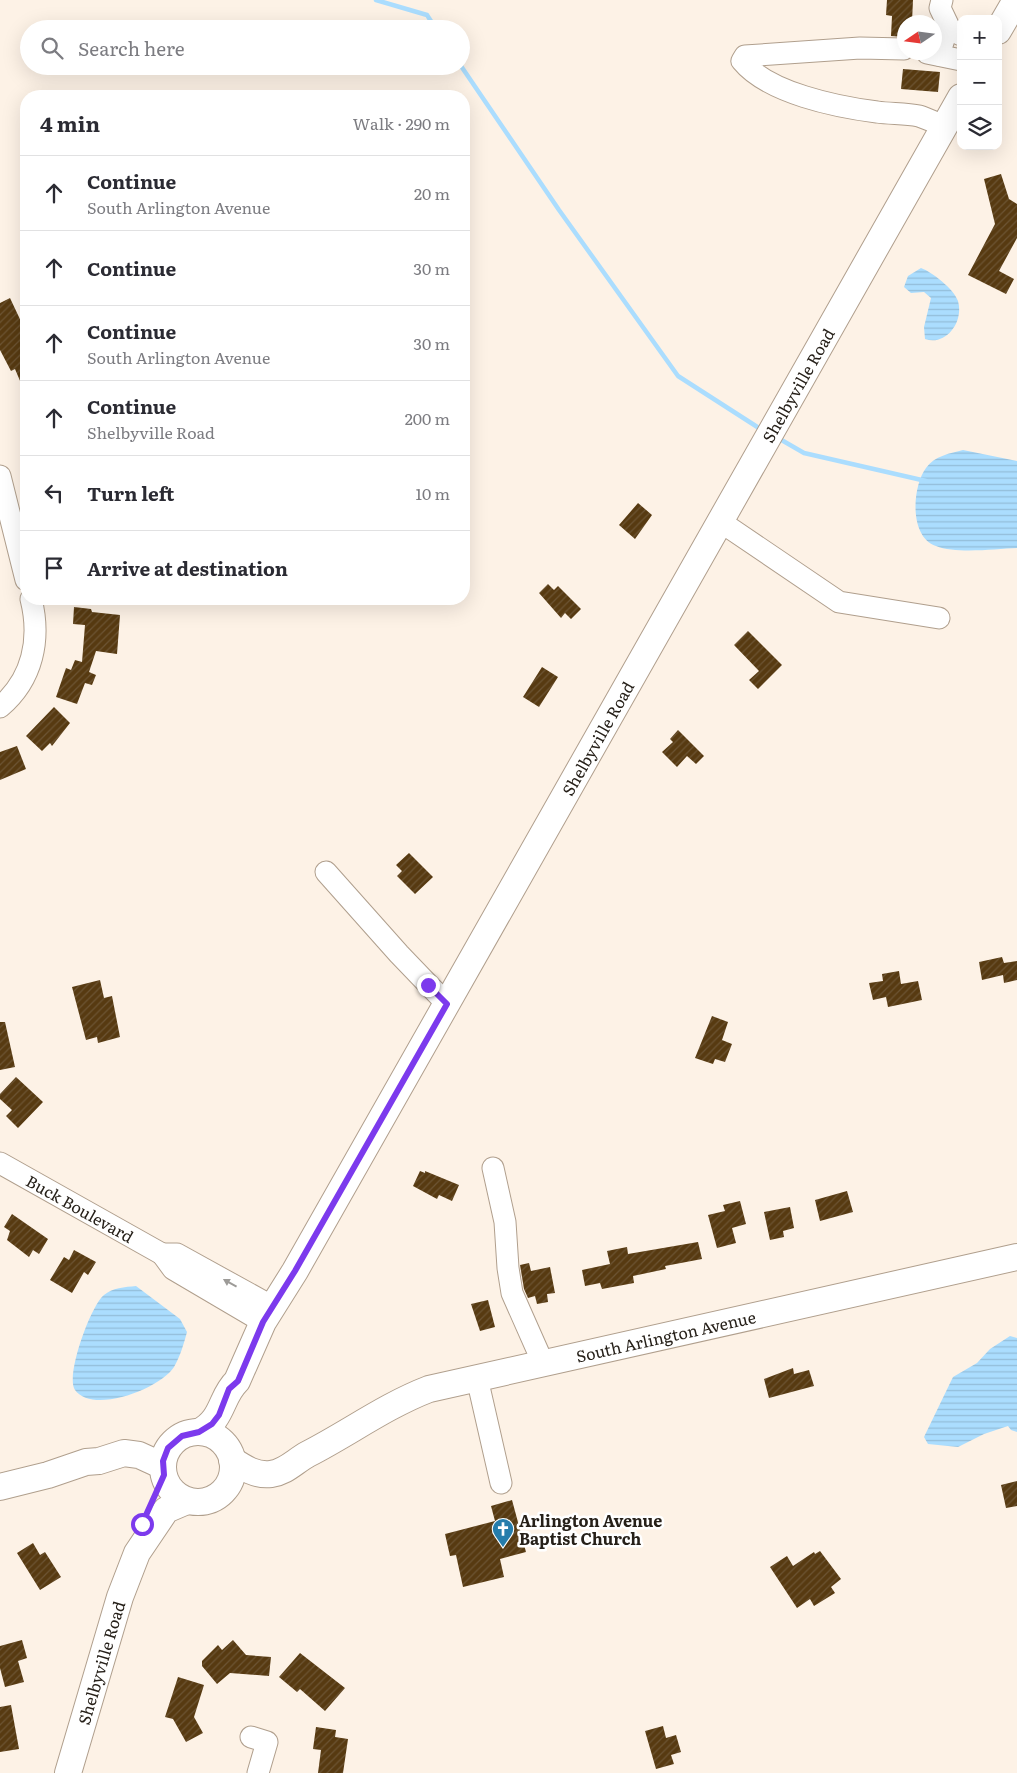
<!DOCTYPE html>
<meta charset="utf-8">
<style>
body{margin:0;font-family:Literata,serif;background:#f2f2f3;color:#2b2b33}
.controls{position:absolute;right:15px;top:15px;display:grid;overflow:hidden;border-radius:10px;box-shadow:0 5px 20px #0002}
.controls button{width:45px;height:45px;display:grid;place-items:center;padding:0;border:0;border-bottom:1px solid #e1e1e2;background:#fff;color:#2b2b33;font:25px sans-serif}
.compass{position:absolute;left:897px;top:15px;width:45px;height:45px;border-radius:50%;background:#fff;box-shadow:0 5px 20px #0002;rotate:257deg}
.stop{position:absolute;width:15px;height:15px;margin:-11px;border:4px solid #7c3aed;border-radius:50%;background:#fff}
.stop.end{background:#7c3aed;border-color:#fff;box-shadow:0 1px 5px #0008}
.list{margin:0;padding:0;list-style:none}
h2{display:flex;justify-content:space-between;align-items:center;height:65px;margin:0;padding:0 20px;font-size:21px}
h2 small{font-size:16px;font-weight:400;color:#7c7c81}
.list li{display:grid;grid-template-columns:32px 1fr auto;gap:15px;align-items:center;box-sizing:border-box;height:75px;padding:0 20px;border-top:1px solid #e1e1e2}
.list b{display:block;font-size:19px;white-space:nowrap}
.list p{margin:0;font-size:16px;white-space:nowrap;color:#7c7c81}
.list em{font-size:16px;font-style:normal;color:#7c7c81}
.icon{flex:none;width:28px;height:28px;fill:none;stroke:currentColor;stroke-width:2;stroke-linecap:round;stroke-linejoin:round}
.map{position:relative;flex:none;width:1017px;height:1773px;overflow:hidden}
.search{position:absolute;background:#fff;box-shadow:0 5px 20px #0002;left:20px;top:20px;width:450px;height:55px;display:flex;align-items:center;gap:12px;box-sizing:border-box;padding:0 18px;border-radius:28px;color:#7c7c81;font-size:19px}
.panel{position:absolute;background:#fff;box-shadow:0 5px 20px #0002;left:20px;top:90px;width:450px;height:515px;border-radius:20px}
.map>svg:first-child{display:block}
</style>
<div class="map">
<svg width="1017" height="1773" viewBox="0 0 1017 1773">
<defs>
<pattern id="water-rules" width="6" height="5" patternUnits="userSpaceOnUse" patternTransform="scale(1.25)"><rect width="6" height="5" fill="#abddfe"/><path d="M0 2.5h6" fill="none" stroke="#93bdd9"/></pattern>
<pattern id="building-hatch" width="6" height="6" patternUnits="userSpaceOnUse" patternTransform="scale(1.25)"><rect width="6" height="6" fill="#573a11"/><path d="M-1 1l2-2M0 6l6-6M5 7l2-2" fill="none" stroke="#6c5433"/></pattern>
</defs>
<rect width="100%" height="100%" fill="#fdf2e6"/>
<path fill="url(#water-rules)" d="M921,268C932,272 954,289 958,301C964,322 946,346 925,339L924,327L931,298L924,292L911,293L904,287L908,276Z
M963,450L1017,461V548C995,549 956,554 936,546C909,537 912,487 926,468C934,456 951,453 963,450Z
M136,1286L180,1319L187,1332C184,1343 180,1357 174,1367C161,1388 93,1415 75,1390C65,1376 91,1305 104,1295C112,1288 125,1287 136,1286Z
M1010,1336L1017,1338V1432L1011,1430L1008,1426L984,1434L958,1447L928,1444L924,1437L953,1377L977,1363L990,1349Z"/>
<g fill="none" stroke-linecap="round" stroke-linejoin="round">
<path stroke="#abddfe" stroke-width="4.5" d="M376,0L427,15L436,29
M461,66L559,210L678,376L762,430
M778,438L804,453L926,481"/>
</g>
<path fill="url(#building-hatch)" d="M887,0H913L912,22H904V37L891,36L892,16L886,15Z
M903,69L940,72L938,92L901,89Z
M1001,174L1009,199L1017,204V238L999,271L1014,279L1006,294L968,275L995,224L984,179Z
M10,298L26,332V395L15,369L11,371L0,350V303Z
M638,503L652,515L635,539L619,525Z
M548,584L554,590L558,586L581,609L571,619L565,613L561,618L539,593Z
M74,607L91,609L92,612L120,615L117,654L96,651L89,672L96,675L92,685L85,683L77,704L56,697L66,668L71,670L75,660L82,662L85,625L73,624Z
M748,631L782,665L758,689L749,680L759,671L734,645Z
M542,667L558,677L539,707L523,697Z
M54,707L70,723L52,746L50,743L42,751L26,736Z
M678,730L704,756L696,764L687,756L677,767L662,752L673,742L670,739Z
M17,746L26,769L0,780V752Z
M409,853L433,877L415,894L397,876L402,871L396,865Z
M1002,957L1004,963L1017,961V980L1004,983L1003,975L982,980L979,962Z
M899,971L901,984L918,981L922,1000L888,1007L886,997L873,1000L869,983L883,981L882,974Z
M100,980L104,998L112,996L120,1037L98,1043L97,1037L86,1040L72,987Z
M712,1016L728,1022L722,1040L732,1044L725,1062L715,1059L713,1064L695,1058Z
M0,1022H5L15,1067L0,1070Z
M16,1077L43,1102L18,1128L6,1116L12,1110L0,1099V1094Z
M420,1171L425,1173V1171L459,1185L452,1201L439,1195L437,1199L413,1186Z
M847,1191L853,1212L820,1221L815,1200Z
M740,1201L746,1224L732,1228L736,1243L717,1248L708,1215L725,1211L723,1205Z
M790,1207L794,1228L783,1231L784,1237L770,1240L764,1212Z
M12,1214L48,1239L39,1254L33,1250L29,1257L7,1240L10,1231L4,1227Z
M698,1242L702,1259L665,1266L666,1269L633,1276L634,1283L602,1289L600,1283L585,1286L582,1270L610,1264L607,1251L627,1247L628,1254Z
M74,1250L96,1262L88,1275L84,1272L72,1293L50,1280L64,1257L69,1260Z
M529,1263L531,1271L550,1267L555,1293L547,1294L548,1302L537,1304L535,1296L528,1298L524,1289L520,1265Z
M488,1300L495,1327L480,1331L471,1304Z
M793,1368L794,1374L809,1370L814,1386L769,1398L764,1379Z
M1017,1481V1506L1006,1508L1001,1485Z
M512,1500L526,1552L500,1559L504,1577L463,1587L456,1555L450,1556L445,1534L495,1521L491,1506Z
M33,1543L40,1555L45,1552L61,1577L40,1590L17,1553Z
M820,1551L841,1579L831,1587L835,1593L814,1606L810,1599L797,1608L770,1567L787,1556L793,1566L814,1552L815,1554Z
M22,1640L27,1658L18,1661L24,1682L5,1687L0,1668V1646Z
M233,1640L246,1655L271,1657L269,1676L230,1673L217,1684L202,1666V1661L218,1645L222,1650Z
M300,1653L345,1688L325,1711L300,1689L297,1692L279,1677Z
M178,1677L204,1685L194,1717L203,1733L186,1742L173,1719L165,1717Z
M11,1705L19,1749L0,1752V1707Z
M663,1726L666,1738L676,1735L681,1752L671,1755L674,1764L656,1769L645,1731Z
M316,1727L336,1730L335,1737L348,1739L343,1773H318L321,1750L313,1749Z"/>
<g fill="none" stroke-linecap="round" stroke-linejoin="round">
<g stroke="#b09f8d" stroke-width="23">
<g id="minor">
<path d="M942,0L940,8L950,29"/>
<path d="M904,49L860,48L745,56L742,61C768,93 837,107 877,112C890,114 906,113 919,116C928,119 936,123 944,126"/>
<path d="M927,53L961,60"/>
<path d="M939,55L945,36L950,29L961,35"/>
<path d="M0,476L26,580"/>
<path d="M721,522L839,602L939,618"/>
<path d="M0,707C33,679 41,639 31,599"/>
<path d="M326,872L399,954L447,1004"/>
<path id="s1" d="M0,1163L162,1254"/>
<path d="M493,1168L505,1222L508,1268L512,1293L543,1363"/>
<path d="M263,1322L173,1269L162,1254H177L273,1307"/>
<path d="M477,1378L501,1483"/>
<path d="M251,1737L267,1742L258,1773"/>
</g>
</g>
<g stroke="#b09f8d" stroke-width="28">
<g id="major">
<path d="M998,31L1016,0"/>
<circle cx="198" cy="1467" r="35"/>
<path id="s2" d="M199,1432C224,1419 220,1397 237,1381L263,1322L295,1271L961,97"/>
<path id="s3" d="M232,1460C244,1468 256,1476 271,1474C286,1472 295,1461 308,1454C349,1433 385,1406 429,1389L1017,1257"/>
<path d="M0,1487L48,1475L86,1462L99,1461L124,1453L139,1455L163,1466"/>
<path id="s4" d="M68,1773L120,1597L137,1553L166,1510L187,1501"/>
</g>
</g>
<use href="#minor" stroke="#fff" stroke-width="21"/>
<use href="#major" stroke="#fff" stroke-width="26"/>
</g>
<defs><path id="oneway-solid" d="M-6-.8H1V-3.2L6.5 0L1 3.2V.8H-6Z" transform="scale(1.25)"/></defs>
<use fill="#9d9b98" href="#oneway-solid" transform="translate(230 1283) rotate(-151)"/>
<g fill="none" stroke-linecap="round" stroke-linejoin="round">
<path stroke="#7c3aed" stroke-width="6" d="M142,1524L164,1475L163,1461L168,1448L182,1436L199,1432L212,1424L219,1415L229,1389L238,1381L263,1322L295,1271L447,1004L428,985"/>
</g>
<defs>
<g id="church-pin" transform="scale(1.125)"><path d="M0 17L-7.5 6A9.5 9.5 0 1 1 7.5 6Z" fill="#257dac" stroke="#fff"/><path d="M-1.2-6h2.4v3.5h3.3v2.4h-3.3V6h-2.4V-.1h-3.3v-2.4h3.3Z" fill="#fff"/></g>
</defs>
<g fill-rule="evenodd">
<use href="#church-pin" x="503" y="1529"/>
</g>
<g text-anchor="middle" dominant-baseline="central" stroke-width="5" stroke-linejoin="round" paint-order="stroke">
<g font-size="16" fill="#262019" stroke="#fff">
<text stroke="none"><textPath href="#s2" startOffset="1208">Shelbyville Road</textPath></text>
<text stroke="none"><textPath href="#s2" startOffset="802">Shelbyville Road</textPath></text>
<text stroke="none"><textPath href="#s1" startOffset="92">Buck Boulevard</textPath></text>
<text stroke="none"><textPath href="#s3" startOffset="465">South Arlington Avenue</textPath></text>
<text stroke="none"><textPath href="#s4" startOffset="115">Shelbyville Road</textPath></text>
</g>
<g font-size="16" font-weight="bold" fill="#262019" stroke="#fff" text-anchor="start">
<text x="519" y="1520">Arlington Avenue<tspan x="519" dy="18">Baptist Church</tspan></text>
</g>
</g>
</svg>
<div class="controls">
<button>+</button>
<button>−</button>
<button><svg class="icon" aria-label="layers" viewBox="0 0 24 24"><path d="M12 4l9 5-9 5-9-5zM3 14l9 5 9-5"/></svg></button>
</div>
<svg class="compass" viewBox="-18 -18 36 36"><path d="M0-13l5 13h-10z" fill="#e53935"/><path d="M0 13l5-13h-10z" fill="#7c7c81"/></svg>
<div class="stop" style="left:142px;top:1524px"></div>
<div class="stop end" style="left:428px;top:985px"></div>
<div class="search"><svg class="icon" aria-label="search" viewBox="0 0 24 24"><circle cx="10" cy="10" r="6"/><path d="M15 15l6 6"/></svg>Search here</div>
<section class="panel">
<h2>4 min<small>Walk · 290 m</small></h2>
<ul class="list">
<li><svg class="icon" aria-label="ahead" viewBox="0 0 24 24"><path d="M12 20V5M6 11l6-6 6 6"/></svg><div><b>Continue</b><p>South Arlington Avenue</p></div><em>20 m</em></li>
<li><svg class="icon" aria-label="ahead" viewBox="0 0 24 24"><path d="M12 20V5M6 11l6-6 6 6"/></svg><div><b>Continue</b></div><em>30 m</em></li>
<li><svg class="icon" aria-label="ahead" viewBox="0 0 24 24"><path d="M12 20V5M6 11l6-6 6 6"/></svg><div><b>Continue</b><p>South Arlington Avenue</p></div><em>30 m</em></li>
<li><svg class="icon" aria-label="ahead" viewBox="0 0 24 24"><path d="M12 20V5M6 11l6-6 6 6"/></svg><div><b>Continue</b><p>Shelbyville Road</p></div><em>200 m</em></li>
<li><svg class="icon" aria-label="left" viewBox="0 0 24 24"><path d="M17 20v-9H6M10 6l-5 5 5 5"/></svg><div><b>Turn left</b></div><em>10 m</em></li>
<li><svg class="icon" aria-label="arrive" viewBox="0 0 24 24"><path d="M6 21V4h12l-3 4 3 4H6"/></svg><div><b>Arrive at destination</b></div></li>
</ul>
</section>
</div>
